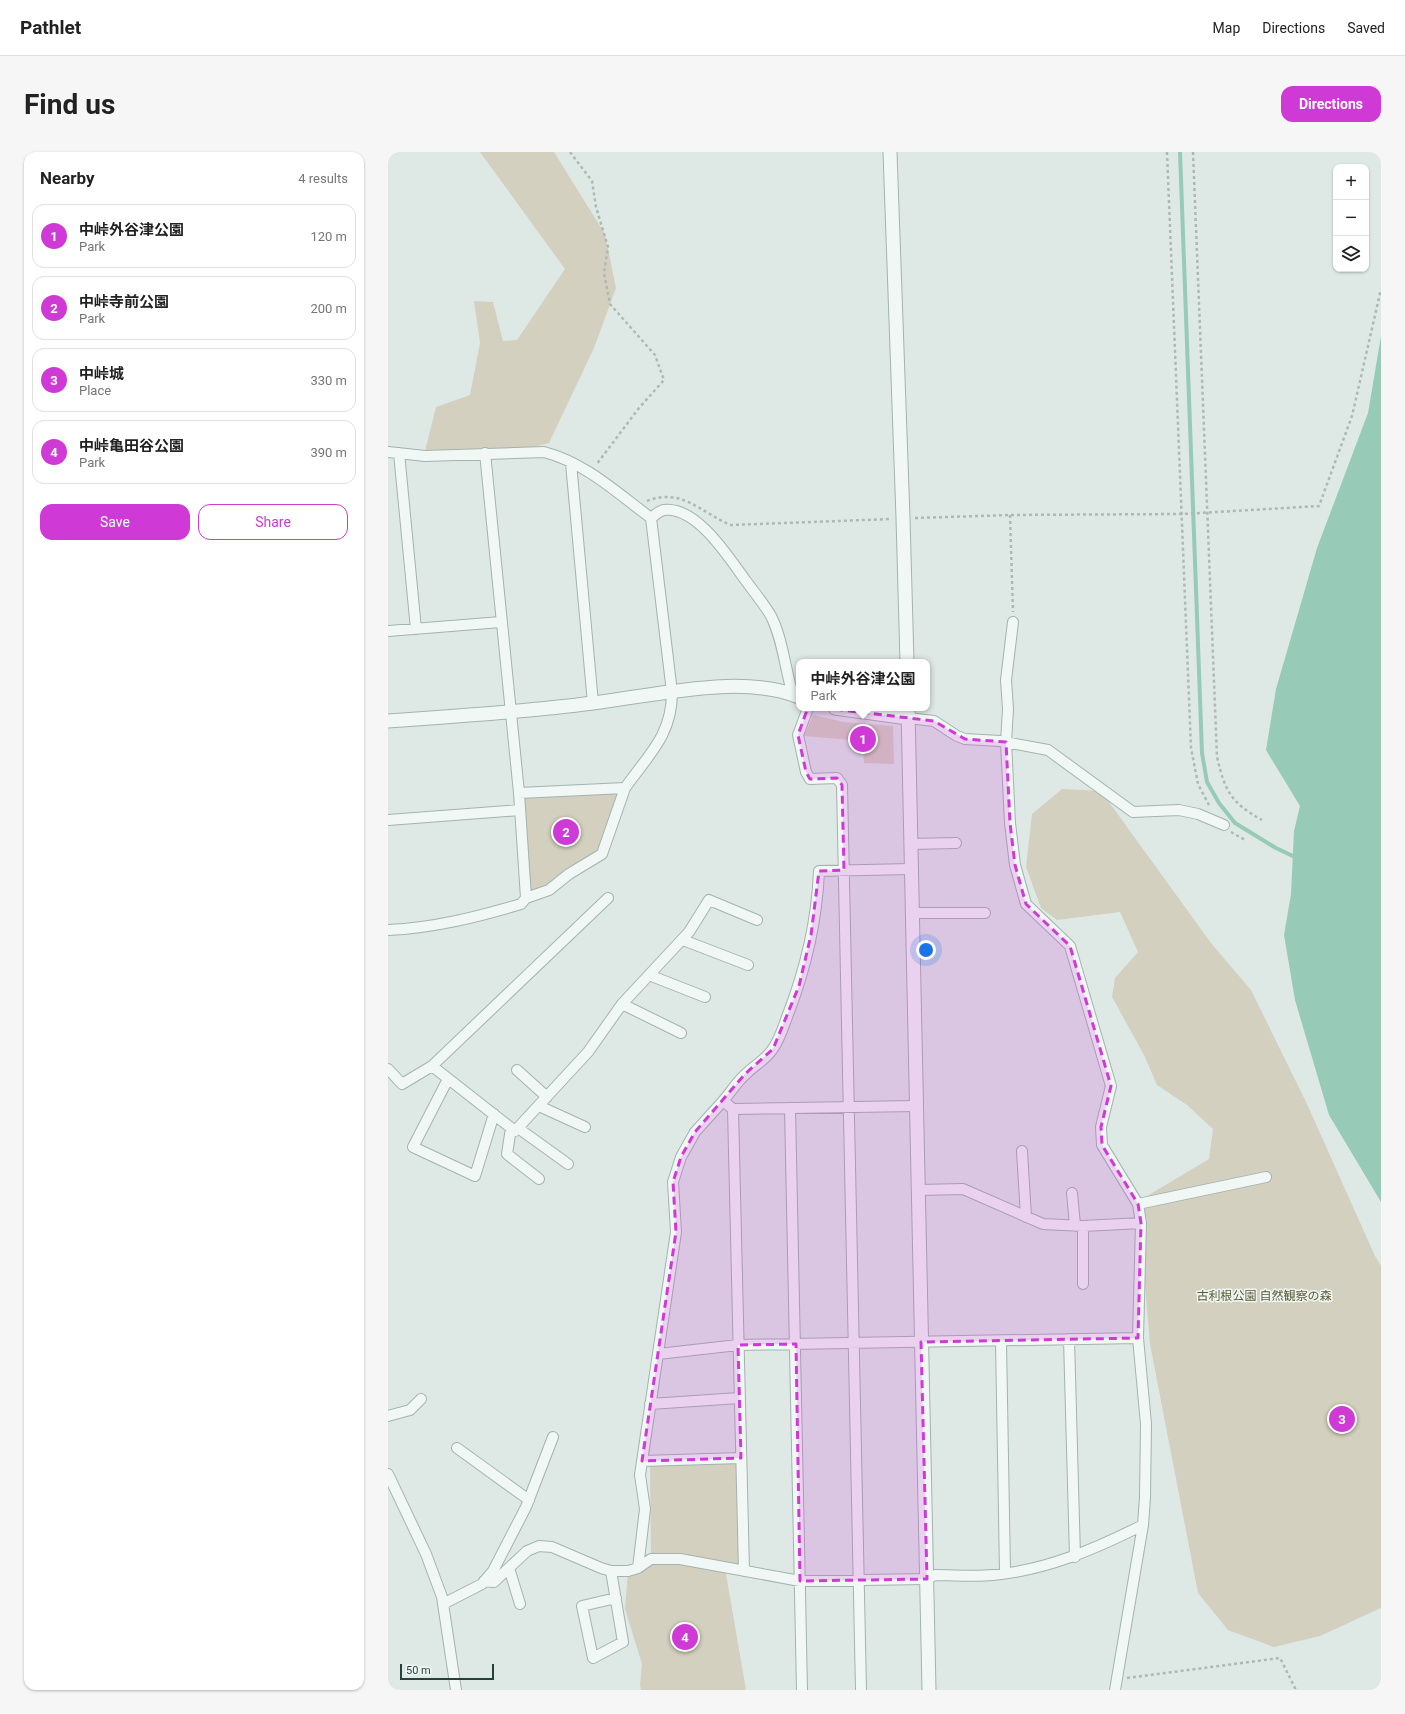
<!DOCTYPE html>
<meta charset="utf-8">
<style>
body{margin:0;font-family:Roboto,"Noto Sans JP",sans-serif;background:#f6f6f6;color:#222}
.controls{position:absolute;right:12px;top:12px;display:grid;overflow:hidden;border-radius:8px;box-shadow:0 1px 3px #0004}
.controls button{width:36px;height:36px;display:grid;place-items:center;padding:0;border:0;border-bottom:1px solid #e0e0e0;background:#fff;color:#222;font:20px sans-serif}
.scale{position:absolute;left:12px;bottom:10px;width:94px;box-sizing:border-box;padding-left:4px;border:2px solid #26413a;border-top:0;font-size:11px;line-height:14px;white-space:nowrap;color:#26413a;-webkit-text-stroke:3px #eef6f4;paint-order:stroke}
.you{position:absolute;left:538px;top:798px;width:14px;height:14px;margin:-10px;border:3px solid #fff;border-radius:50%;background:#1a73e8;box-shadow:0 0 0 6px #1a73e833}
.badge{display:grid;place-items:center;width:26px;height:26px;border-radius:50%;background:#cf3ad6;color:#fff;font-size:13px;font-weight:700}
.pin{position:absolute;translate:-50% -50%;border:2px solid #fff;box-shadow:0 1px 4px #0006}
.popup{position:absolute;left:408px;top:507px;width:134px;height:52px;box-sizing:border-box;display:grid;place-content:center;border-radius:8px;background:#fff;filter:drop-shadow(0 1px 3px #0005);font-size:13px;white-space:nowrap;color:#767676}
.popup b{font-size:15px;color:#222}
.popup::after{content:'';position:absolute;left:50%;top:100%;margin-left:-8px;border:8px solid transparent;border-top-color:#fff}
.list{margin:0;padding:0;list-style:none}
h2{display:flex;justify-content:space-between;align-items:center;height:52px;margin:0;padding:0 16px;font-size:17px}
h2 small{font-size:13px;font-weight:400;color:#767676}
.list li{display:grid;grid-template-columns:26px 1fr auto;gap:12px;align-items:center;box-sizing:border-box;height:64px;margin:0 8px 8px;padding:0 8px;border:1px solid #e0e0e0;border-radius:12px}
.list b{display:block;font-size:15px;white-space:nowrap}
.list p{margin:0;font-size:13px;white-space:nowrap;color:#767676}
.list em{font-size:13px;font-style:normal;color:#767676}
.actions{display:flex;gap:8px;padding:12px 16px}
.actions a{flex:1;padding:9px 0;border:1px solid #cf3ad6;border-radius:12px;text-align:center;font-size:14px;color:#cf3ad6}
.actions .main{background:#cf3ad6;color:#fff}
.icon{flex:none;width:22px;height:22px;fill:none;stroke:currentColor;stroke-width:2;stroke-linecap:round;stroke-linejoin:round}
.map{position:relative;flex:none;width:993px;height:1538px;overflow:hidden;border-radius:12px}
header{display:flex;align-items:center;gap:24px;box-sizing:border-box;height:56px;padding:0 20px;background:#fff;border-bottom:1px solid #e0e0e0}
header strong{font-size:19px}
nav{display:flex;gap:22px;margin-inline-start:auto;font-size:14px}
.intro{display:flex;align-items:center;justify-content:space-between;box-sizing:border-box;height:96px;padding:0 24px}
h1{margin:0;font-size:28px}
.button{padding:10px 18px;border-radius:12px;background:#cf3ad6;color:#fff;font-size:14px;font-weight:700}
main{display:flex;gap:24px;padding:0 24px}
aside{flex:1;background:#fff;border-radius:12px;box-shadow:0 1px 3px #0004}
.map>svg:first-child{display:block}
</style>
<header>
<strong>Pathlet</strong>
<nav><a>Map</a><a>Directions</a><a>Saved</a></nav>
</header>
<div class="intro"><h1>Find us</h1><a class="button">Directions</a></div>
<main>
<aside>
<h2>Nearby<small>4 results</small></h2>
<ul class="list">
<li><span class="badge">1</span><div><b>中峠外谷津公園</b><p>Park</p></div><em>120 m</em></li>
<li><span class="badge">2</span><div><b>中峠寺前公園</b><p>Park</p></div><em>200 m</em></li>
<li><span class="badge">3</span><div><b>中峠城</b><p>Place</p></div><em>330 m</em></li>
<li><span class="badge">4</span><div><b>中峠亀田谷公園</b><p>Park</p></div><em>390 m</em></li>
</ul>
<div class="actions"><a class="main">Save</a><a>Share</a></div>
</aside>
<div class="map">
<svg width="993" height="1538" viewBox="0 0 993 1538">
<rect width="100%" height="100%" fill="#dee9e6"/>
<path fill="#d3d0bf" d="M92,0H166L217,82L228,136L206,196L161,291L137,297L37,299L48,255L82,243L92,191L86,149L105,150L115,189L129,188L177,117Z
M425,563L456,570L505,574L506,612L476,611L474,589L416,584Z
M237,636L214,702L138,746L131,641Z
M674,637L713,639L823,791L863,838L919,952L987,1104L993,1114V1456L932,1484L886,1495L840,1478L810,1441L762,1192L757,1132L759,1068L754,1047L821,1007L825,977L799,953L769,933L756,903L724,845L727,826L750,800L732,760L669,768L653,756L638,715L644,662Z
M353,1306L356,1419L337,1416L358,1538H253L252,1532L254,1512L237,1457L240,1419L263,1407L262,1309Z"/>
<path fill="#97cbb7" d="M993,184V1050L941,963L907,848L896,783L903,742L906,679L912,654L878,598L888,537L929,396L980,261Z"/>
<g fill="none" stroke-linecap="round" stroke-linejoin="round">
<path stroke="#97cbb7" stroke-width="4" d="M792,0L814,601L819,630L831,651L847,671L888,696L909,706"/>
<g stroke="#a3b3af" stroke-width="12">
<path id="minor" d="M0,300L37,304L156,300C198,311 229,341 263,366
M11,301L28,477
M183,311L205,551
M625,470L618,528L620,557L618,590L622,671L627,713L638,752L682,794L723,934L713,975L714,993L750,1052L753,1071L750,1186L758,1272L757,1345L755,1373L727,1538
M0,479L113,470
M420,556L410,583L418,620L422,627L449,626L454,633L473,1538
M520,566L546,569L569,584L577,587L612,589L660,598L745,660L791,658L810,662L836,673
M131,641L237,636C260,603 284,584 284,540L263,366C267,363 271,359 276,358C309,354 341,406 358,429C366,440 376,452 383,464C395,488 397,517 405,543
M0,668L132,658
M522,692L568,691
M138,746L161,738L181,722L214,702L237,636
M524,761H597
M0,778C46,776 89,765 133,752L138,746L131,641L97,301
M295,788L360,813
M261,823L317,845
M234,852L293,881
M44,914L220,746
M0,917L14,932L44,914L127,979L200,900L234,852L301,780L321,748L369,768
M129,918L159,945
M60,927L25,995L87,1024L106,962
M335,949C343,940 350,928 359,921C367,913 377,908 384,898C391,889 395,876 399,865C417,819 429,770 431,719L523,717
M151,954L197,975
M402,956L414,1538
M123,976L119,1002L151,1027
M130,976L180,1012
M634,999L638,1065
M530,1038L575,1037L655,1072L695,1074L753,1071
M684,1041L687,1073
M750,1052L878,1025
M695,1074V1132
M681,1187L687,1405
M613,1189L617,1421
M270,1202L350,1193L750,1186
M262,1252L351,1246
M0,1264L22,1258L33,1247
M69,1296L141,1348
M254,1309L353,1306
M0,1322L38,1402L54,1445L68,1538
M121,1416L132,1452
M250,1416L257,1357L252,1323L288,1080L285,1030L293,1005L307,980L335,949L345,957
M223,1419L235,1490L205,1506L194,1454L228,1446
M356,1419L345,957L528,954
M96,1429L106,1430L139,1399L151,1394L164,1395L213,1416L223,1419H240L250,1416L263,1407H292L412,1429L539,1427L547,1423C566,1423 586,1425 605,1423C659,1418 707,1397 755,1373
M55,1452L94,1432L105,1419L138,1355L165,1285"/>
</g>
<g stroke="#a3b3af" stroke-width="15">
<path id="tertiary" d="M502,0L515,366L519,510
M447,556L520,566
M520,556L541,1538
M0,569C68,564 137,560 205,551C265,544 354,521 411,545"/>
</g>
<path stroke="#acb9b5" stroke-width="2.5" stroke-dasharray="3 3" stroke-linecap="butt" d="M182,0L204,29L208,55L220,95L216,121L222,152L267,203L276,228L251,256L208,313
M779,0L803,596L810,632L822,655
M805,0L829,605C837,639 843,651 874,668
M259,349C294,335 313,361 343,373L504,367
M622,363L625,460
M527,366L622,363L794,362L931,354L964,264L993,137
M843,680L857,688
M739,1526L892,1506L908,1538"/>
<use href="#minor" stroke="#f1f7f5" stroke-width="10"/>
<use href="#tertiary" stroke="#f1f7f5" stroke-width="13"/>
</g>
<path fill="#cf3ad6" fill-opacity="0.2" stroke="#cf3ad6" stroke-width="3" stroke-dasharray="8 5" stroke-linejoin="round" d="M422,550L454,558L546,569L577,587L618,590L622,671L627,713L638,752L682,794L723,934L713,975L714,993L750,1052L753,1071L750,1186L533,1190L539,1427L412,1429L408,1192L350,1193L353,1306L254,1309L288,1080L285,1030L293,1005L307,980L357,922L385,897L411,834L423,783L431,719L456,718L454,633L449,626L422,627L418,620L410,583Z"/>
<g text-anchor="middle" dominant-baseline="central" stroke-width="3" stroke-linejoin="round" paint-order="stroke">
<g font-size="12" fill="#5d5a33" stroke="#eef6f4">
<text x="876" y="1144">古利根公園 自然観察の森</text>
</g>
</g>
</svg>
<div class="controls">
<button>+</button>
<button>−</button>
<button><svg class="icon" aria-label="layers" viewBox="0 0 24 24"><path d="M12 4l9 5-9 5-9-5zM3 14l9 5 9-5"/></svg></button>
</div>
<div class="scale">50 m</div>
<div class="you"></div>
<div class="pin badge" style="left:475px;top:587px">1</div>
<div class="popup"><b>中峠外谷津公園</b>Park</div>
<div class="pin badge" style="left:178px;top:680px">2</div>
<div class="pin badge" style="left:954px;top:1267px">3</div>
<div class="pin badge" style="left:297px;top:1485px">4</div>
</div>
</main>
